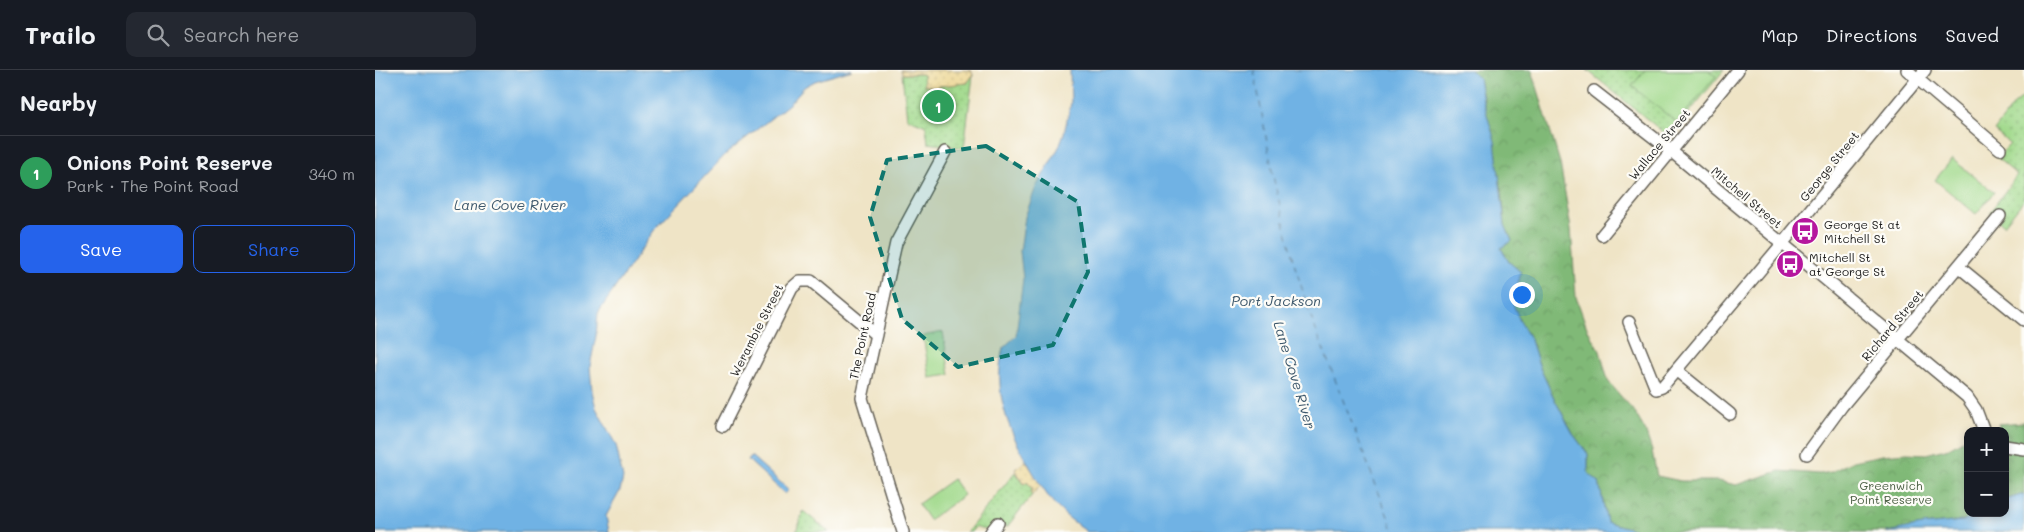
<!DOCTYPE html>
<meta charset="utf-8">
<style>
body{margin:0;font-family:Mali,sans-serif;background:#242831;color:#f1f3f6}
.controls{position:absolute;right:15px;bottom:15px;display:grid;overflow:hidden;border-radius:10px;box-shadow:0 2px 8px #0003}
.controls button{width:45px;height:45px;display:grid;place-items:center;padding:0;border:0;border-bottom:1px solid #363941;background:#171b24;color:#f1f3f6;font:25px sans-serif}
.you{position:absolute;left:1146px;top:224px;width:18px;height:18px;margin:-12px;border:4px solid #fff;border-radius:50%;background:#1a73e8;box-shadow:0 0 0 8px #1a73e833}
.badge{display:grid;place-items:center;width:32px;height:32px;border-radius:50%;background:#2563eb;color:#fff;font-size:16px;font-weight:700}
.pin{position:absolute;translate:-50% -50%;border:2px solid #fff;box-shadow:0 1px 5px #0006}
.list{margin:0;padding:0;list-style:none}
h2{display:flex;justify-content:space-between;align-items:center;height:65px;margin:0;padding:0 20px;font-size:21px}
h2 small{font-size:16px;font-weight:400;color:#9ea1a6}
.list li{display:grid;grid-template-columns:32px 1fr auto;gap:15px;align-items:center;box-sizing:border-box;height:75px;padding:0 20px;border-top:1px solid #363941}
.list b{display:block;font-size:19px;white-space:nowrap}
.list p{margin:0;font-size:16px;white-space:nowrap;color:#9ea1a6}
.list em{font-size:16px;font-style:normal;color:#9ea1a6}
.actions{display:flex;gap:10px;padding:15px 20px}
.actions a{flex:1;padding:11px 0;border:1px solid #2563eb;border-radius:10px;text-align:center;font-size:18px;color:#2563eb}
.actions .main{background:#2563eb;color:#fff}
.icon{flex:none;width:28px;height:28px;fill:none;stroke:currentColor;stroke-width:2;stroke-linecap:round;stroke-linejoin:round}
.map{position:relative;flex:none;width:1649px;height:462px;overflow:hidden}
header{display:flex;align-items:center;gap:30px;box-sizing:border-box;height:70px;padding:0 25px;background:#171b24;border-bottom:1px solid #363941}
header strong{font-size:24px}
nav{display:flex;gap:28px;margin-inline-start:auto;font-size:18px}
.search{width:350px;height:45px;background:#242831;display:flex;align-items:center;gap:12px;box-sizing:border-box;padding:0 18px;border-radius:10px;color:#9ea1a6;font-size:19px}
main{display:flex}
aside{flex:1;background:#171b24}
.map>svg:first-child{display:block}
</style>
<header>
<strong>Trailo</strong>
<div class="search"><svg class="icon" aria-label="search" viewBox="0 0 24 24"><circle cx="10" cy="10" r="6"/><path d="M15 15l6 6"/></svg>Search here</div>
<nav><a>Map</a><a>Directions</a><a>Saved</a></nav>
</header>
<main>
<aside>
<h2>Nearby<small></small></h2>
<ul class="list">
<li><span class="badge" style="background:#2e9e5b">1</span><div><b>Onions Point Reserve</b><p>Park · The Point Road</p></div><em>340 m</em></li>
</ul>
<div class="actions"><a class="main">Save</a><a>Share</a></div>
</aside>
<div class="map">
<svg width="1649" height="462" viewBox="0 0 1649 462">
<defs>
<pattern id="green-dots" width="8" height="8" patternUnits="userSpaceOnUse" patternTransform="scale(1.25)"><rect width="8" height="8" fill="#a0d98b"/><path d="M2 2h.1M6 6h.1" fill="none" stroke="#89ba77" stroke-width="1.8" stroke-linecap="round"/></pattern>
<pattern id="forest-crowns" width="20" height="18" patternUnits="userSpaceOnUse" patternTransform="scale(1.25)"><rect width="20" height="18" fill="#80b977"/><path d="M2 6a3 3 0 1 1 6 0M12 15a3 3 0 1 1 6 0" fill="none" stroke="#6e9e66"/></pattern>
<pattern id="sand-dots" width="8" height="8" patternUnits="userSpaceOnUse" patternTransform="scale(1.25)"><rect width="8" height="8" fill="#eeda9e"/><path d="M2 2h.1M6 6h.1" fill="none" stroke="#ccba88" stroke-width="1.8" stroke-linecap="round"/></pattern>
</defs>
<rect width="100%" height="100%" fill="#fdfcf7"/>
<filter id="ink" filterUnits="userSpaceOnUse"><feTurbulence type="fractalNoise" baseFrequency=".02" numOctaves="2"/><feDisplacementMap in="SourceGraphic" scale="10" xChannelSelector="R" yChannelSelector="G"/><feConvolveMatrix kernelMatrix="1 2 1 2 8 2 1 2 1" color-interpolation-filters="sRGB"/></filter>
<filter id="wash" filterUnits="userSpaceOnUse"><feTurbulence type="fractalNoise" baseFrequency=".0096" numOctaves="4" result="noise"/><feDisplacementMap in="SourceGraphic" scale="20" xChannelSelector="R" yChannelSelector="G"/><feGaussianBlur stdDeviation="1.12" result="paint"/><feColorMatrix in="noise" values="0 0 0 0 0 0 0 0 0 0 0 0 0 0 0 0 0 1.4 0 .05"/><feComposite in="paint" operator="in"/></filter>
<g filter="url(#wash)">
<rect width="100%" height="100%" fill="#efe4c6"/>
<path fill="url(#green-dots)" stroke="#5e7a54" d="M1212,0H1349L1294,67Z
M527,4H548L549,16H555L556,23L564,16L592,13L598,5L589,78L553,73L551,56L532,48Z
M1649,26V130L1629,155L1615,142L1642,105L1622,88L1635,74L1619,61L1640,33Z
M640,402L649,414L652,412L658,420L656,422L657,425L632,457L628,454C616,460 612,462 600,457L596,462H592Z
M428,441L454,462H421Z"/>
<path fill="url(#forest-crowns)" stroke="#4e6a4a" d="M1096,0H1157L1185,93L1196,159L1201,227L1212,258L1225,281L1233,311L1260,343L1270,360L1277,381L1282,406L1306,411H1344L1361,415L1404,401L1445,404L1456,402L1478,391L1507,385L1532,383L1551,384L1574,378L1593,367V443H1609L1588,451L1557,454L1512,462H1268L1232,452L1224,412L1213,403V384L1198,364L1180,330L1165,298L1156,270L1145,251L1138,234L1146,202L1134,192L1126,178L1137,171L1130,155L1127,121L1104,8Z
M1649,352V424L1630,430V361H1626L1623,354Z"/>
<path fill="url(#sand-dots)" stroke="#857b5d" d="M526,0H596L598,5L592,13L564,16V23H556L555,16H549L548,4H527Z
M651,391L666,415L657,425L655,422L658,420L652,412L649,414L640,399Z"/>
<path fill="#a0d98b" stroke="#5e7a54" d="M1270,0H1333L1341,6L1302,53L1257,16Z
M1577,89L1619,122L1601,144L1560,110Z
M568,262L575,305L555,308L548,266Z
M578,409L589,425L554,450L543,434Z"/>
<path fill="#6fb2e4" stroke="#466780" d="M0,0H477L440,11L429,17L414,34L351,84L280,159L223,243L221,266L215,296L217,321L221,338L241,375L248,408L245,421L231,446L234,462H0Z
M695,0H1096L1104,8L1108,31L1120,71L1130,155L1137,171L1126,178L1134,192L1146,202L1138,234L1145,251L1156,270L1165,298L1180,330L1198,364L1213,384V403L1224,412L1232,452L1268,462H712C702,454 691,447 682,437C671,425 662,410 654,395C632,358 618,321 628,278L641,266L648,209L645,181L650,147L661,117L684,77L689,63L696,33Z
M376,386L414,420L410,424L373,390Z
M1649,424V462H1512L1547,455L1588,451L1609,443H1630V430Z"/>
<g fill="none" stroke-linecap="round" stroke-linejoin="round">
<path stroke="#3d586c" stroke-width="1" stroke-dasharray="6 5" stroke-linecap="butt" d="M879,0L898,106L918,190L937,250L1019,462"/>
</g>
</g>
<g filter="url(#ink)">
<g fill="none" stroke-linecap="round" stroke-linejoin="round">
<g stroke="#666258" stroke-width="14">
<path id="street" d="M1532,0L1625,79
M1219,21L1296,81L1592,327L1601,340L1609,361
M1227,165L1363,0
M1584,197L1649,250
M1254,252L1281,319L1287,317L1407,174L1550,0
M1302,301L1355,344
M348,356L417,218L425,211H436L501,265
M1630,376L1649,379
M1432,384L1467,336L1625,146
M528,462L487,328L521,173L570,82
M616,462L623,453"/>
</g>
<use href="#street" stroke="#fff" stroke-width="11"/>
</g>
</g>
<path fill="#0f766e" fill-opacity="0.2" stroke="#0f766e" stroke-width="4" stroke-dasharray="10 6" stroke-linejoin="round" d="M611,76L703,132L713,202L678,275L583,297L527,249L495,147L512,90Z"/>
<defs>
<g id="bus-disc" transform="scale(1.4375)"><circle r="9.5" fill="#b5179e" stroke="#fdfcf7"/><path d="M-5-6H5V4H4V6H2V4H-2V6H-4V4H-5ZM-3.5-4V0h7V-4ZM-3.5 1.2v1.5H-2V1.2ZM2 1.2v1.5H3.5V1.2Z" fill="#fff"/></g>
</defs>
<g fill-rule="evenodd">
<use href="#bus-disc" x="1430" y="161"/>
<use href="#bus-disc" x="1415" y="194"/>
</g>
<g text-anchor="middle" dominant-baseline="central" stroke-width="4.5" stroke-linejoin="round" paint-order="stroke">
<g font-size="12" fill="#1c1c1c" stroke="#fdfcf7">
<text transform="translate(1284 74) rotate(-50)">Wallace Street</text>
<text transform="translate(1454 96) rotate(-51)">George Street</text>
<text transform="translate(1372 127) rotate(40)">Mitchell Street</text>
<text transform="translate(1517 255) rotate(-50)">Richard Street</text>
<text transform="translate(381 260) rotate(-63)">Werambie Street</text>
<text transform="translate(487 266) rotate(-78)">The Point Road</text>
</g>
<g font-size="12" fill="#1c1c1c" stroke="#fdfcf7" text-anchor="start">
<text x="1449" y="154">George St at<tspan x="1449" dy="14">Mitchell St</tspan></text>
<text x="1434" y="187">Mitchell St<tspan x="1434" dy="14">at George St</tspan></text>
</g>
<g font-size="12" fill="#4a5e43" stroke="#fdfcf7">
<text x="1516" y="415">Greenwich<tspan x="1516" dy="14">Point Reserve</tspan></text>
</g>
<g font-size="14" font-style="italic" fill="#3d586c" stroke="#fdfcf7">
<text x="135" y="134">Lane Cove River</text>
<text x="901" y="230">Port Jackson</text>
<text transform="translate(920 305) rotate(73)">Lane Cove River</text>
</g>
</g>
</svg>
<div class="controls">
<button>+</button>
<button>−</button>
</div>
<div class="you"></div>
<div class="pin badge" style="left:563px;top:36px;background:#2e9e5b">1</div>
</div>
</main>
